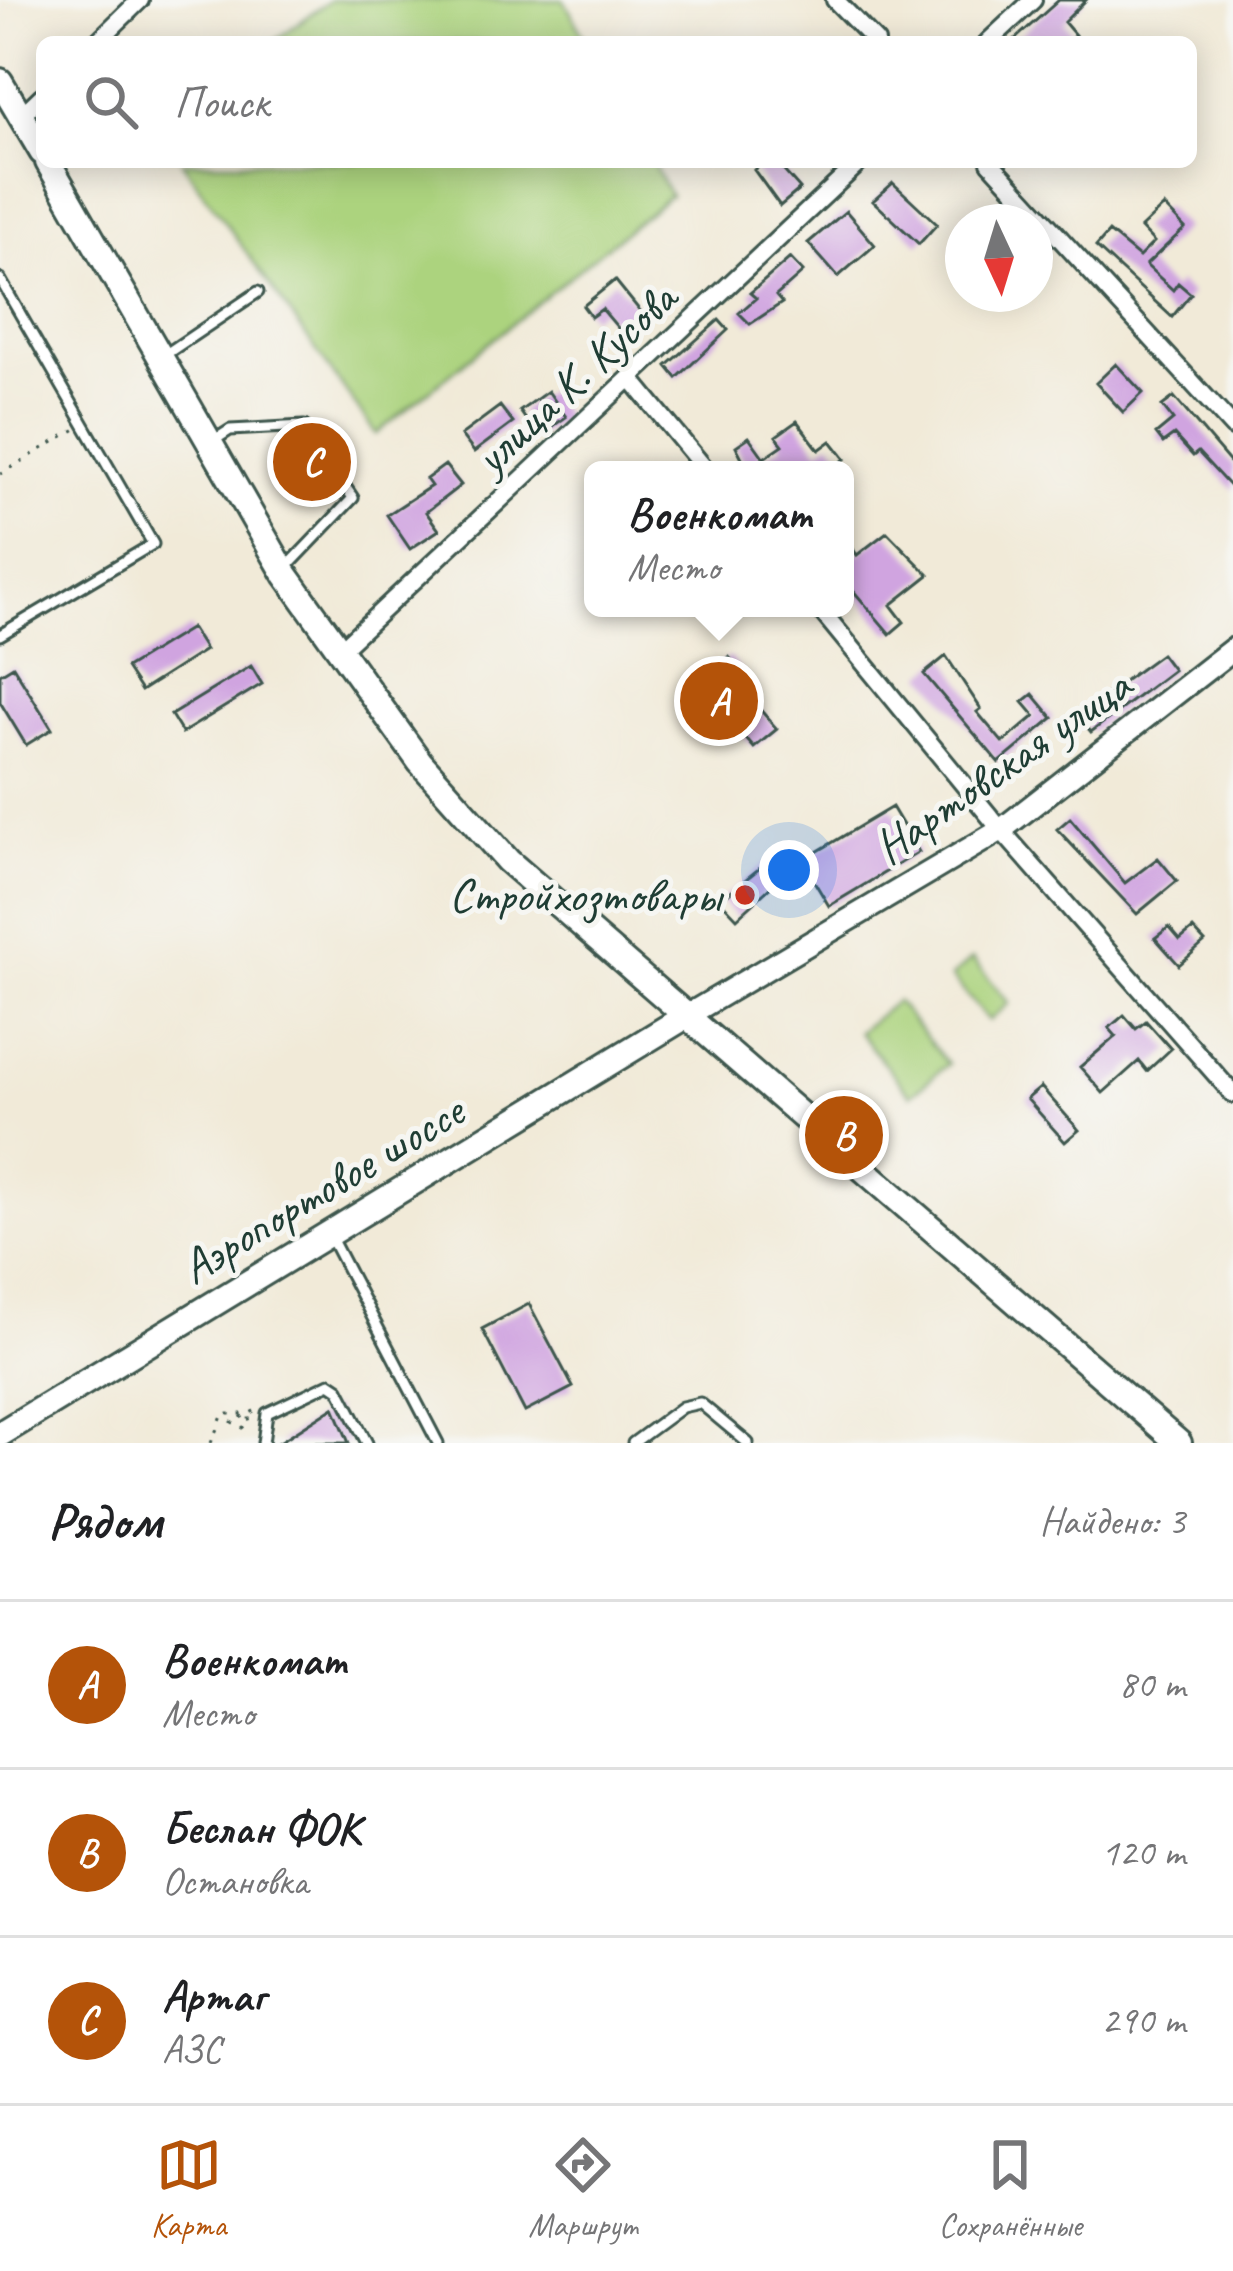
<!DOCTYPE html>
<html lang="ru">
<meta charset="utf-8">
<style>
body{margin:0;font-family:Caveat,sans-serif;background:#f2f2f2;color:#202124}
.compass{position:absolute;left:945px;top:204px;width:108px;height:108px;border-radius:50%;background:#fff;box-shadow:0 6px 30px #0003;rotate:176deg}
.you{position:absolute;left:789px;top:870px;width:42px;height:42px;margin:-30px;border:9px solid #fff;border-radius:50%;background:#1a73e8;box-shadow:0 0 0 18px #1a73e833}
.badge{display:grid;place-items:center;width:78px;height:78px;border-radius:50%;background:#b45309;color:#fff;font-size:39px;font-weight:700}
.pin{position:absolute;translate:-50% -50%;border:6px solid #fff;box-shadow:0 3px 12px #0006}
.popup{position:absolute;left:584px;top:461px;width:270px;height:156px;box-sizing:border-box;display:grid;place-content:center;border-radius:18px;background:#fff;filter:drop-shadow(0 3px 9px #0005);font-size:39px;white-space:nowrap;color:#757577}
.popup b{font-size:45px;color:#202124}
.popup::after{content:'';position:absolute;left:50%;top:100%;margin-left:-24px;border:24px solid transparent;border-top-color:#fff}
.list{margin:0;padding:0;list-style:none}
h2{display:flex;justify-content:space-between;align-items:center;height:156px;margin:0;padding:0 48px;font-size:51px}
h2 small{font-size:39px;font-weight:400;color:#757577}
.list li{display:grid;grid-template-columns:78px 1fr auto;gap:36px;align-items:center;box-sizing:border-box;height:168px;padding:0 48px;border-top:3px solid #e0e0e0}
.list b{display:block;font-size:45px;white-space:nowrap}
.list p{margin:0;font-size:39px;white-space:nowrap;color:#757577}
.list em{font-size:39px;font-style:normal;color:#757577}
.icon{flex:none;width:66px;height:66px;fill:none;stroke:currentColor;stroke-width:2;stroke-linecap:round;stroke-linejoin:round}
.map{position:relative;flex:none;width:1233px;height:1443px;overflow:hidden}
.search{position:absolute;background:#fff;box-shadow:0 6px 30px #0003;left:36px;right:36px;top:36px;height:132px;display:flex;align-items:center;gap:30px;box-sizing:border-box;padding:0 42px;border-radius:18px;color:#757577;font-size:45px}
.sheet{height:660px;background:#fff}
nav{display:flex;justify-content:space-around;align-items:center;box-sizing:border-box;height:168px;border-top:3px solid #e0e0e0;background:#fff;font-size:33px;color:#757577}
nav a{display:grid;justify-items:center;gap:6px}
nav .on{color:#b45309}
.map>svg:first-child{display:block}
</style>
<div class="map">
<svg width="1233" height="1443" viewBox="0 0 1233 1443">
<rect width="100%" height="100%" fill="#f6f6f2"/>
<filter id="ink" filterUnits="userSpaceOnUse"><feTurbulence type="fractalNoise" baseFrequency=".00833" numOctaves="2"/><feDisplacementMap in="SourceGraphic" scale="24" xChannelSelector="R" yChannelSelector="G"/><feConvolveMatrix kernelMatrix="1 2 1 2 8 2 1 2 1" color-interpolation-filters="sRGB"/></filter>
<filter id="wash" filterUnits="userSpaceOnUse"><feTurbulence type="fractalNoise" baseFrequency=".004" numOctaves="4" result="noise"/><feDisplacementMap in="SourceGraphic" scale="48" xChannelSelector="R" yChannelSelector="G"/><feGaussianBlur stdDeviation="2.7" result="paint"/><feColorMatrix in="noise" values="0 0 0 0 0 0 0 0 0 0 0 0 0 0 0 0 0 1.4 0 .05"/><feComposite in="paint" operator="in"/></filter>
<g filter="url(#wash)">
<rect width="100%" height="100%" fill="#f1ead8"/>
<path fill="#acd37e" stroke="#668859" stroke-width="3" d="M330,0H564L587,42H273Z
M182,162H652L670,195L376,434Z
M972,959L1009,1003L989,1021L951,977Z
M896,1001L948,1064L911,1095L858,1032Z"/>
<g id="blocks">
<path fill="#d0a4e0" d="M1059,0H1086L1064,22L1075,35L1068,42H1012Z
M763,162H776L800,189L780,206L754,170Z
M893,183L937,224L919,244L873,201Z
M1164,206L1185,228L1146,265L1173,290L1178,283L1191,294L1172,317L1096,247L1109,232L1139,257L1154,242L1141,228Z
M846,211L875,245L838,277L808,243Z
M790,258L803,272L776,296L782,303L750,324L739,313L756,298L750,293Z
M615,280L645,317L623,334L602,309L591,317L583,306Z
M719,320L728,330L677,378L667,366Z
M1116,364L1143,393L1123,412L1096,383Z
M548,391L566,417L538,437L520,411Z
M1174,397L1233,466V490L1198,452L1193,456L1174,435L1163,443L1156,434L1173,420L1162,406Z
M500,406L513,423L474,452L461,435Z
M797,421L819,450L831,441L845,459L830,470L823,464L816,470H748L736,446L749,437L764,458L783,445L776,436Z
M445,465L461,485L426,512L439,530L410,549L387,515L431,486L426,479Z
M887,532L929,575L891,605L904,622L890,634L845,581V537L857,555Z
M191,628L205,650L141,691L126,668Z
M1161,654L1173,670L1091,732L1077,715Z
M946,656L981,709L977,712L1003,743L1035,716L1023,702L1033,694L1053,718L999,763L924,674Z
M729,657L745,676L737,683L777,729L754,748L717,705L700,719L681,698Z
M13,666L52,729L26,745L0,702V674Z
M251,666L262,684L182,733L171,715Z
M892,807L919,852L829,906L806,868L794,880L787,872L737,918L720,900L766,863L771,868L784,856L793,866Z
M1070,818L1125,883L1158,858L1177,881L1137,914L1057,829Z
M1169,927L1180,940L1193,929L1205,942L1179,965L1155,938Z
M1124,1015L1136,1029L1146,1021L1171,1049L1147,1071L1139,1061L1103,1093L1080,1067L1116,1036L1109,1028Z
M1041,1087L1079,1130L1065,1142L1027,1099Z
M529,1304L573,1387L525,1412L482,1329Z
M334,1407L349,1443H278Z"/>
</g>
</g>
<g filter="url(#ink)">
<use href="#blocks" fill-opacity="0" stroke="#3e574d" stroke-width="3"/>
<g fill="none" stroke-linecap="round" stroke-linejoin="round">
<g stroke="#3e574d" stroke-width="15">
<path id="service" d="M0,279L153,544L0,635
M163,356L258,292
M213,441L230,430L304,426L353,498L287,567
M329,1234L438,1443
M263,1443L267,1413L330,1383L339,1389L367,1443
M633,1443L682,1407L700,1403L748,1443"/>
</g>
<g stroke="#3e574d" stroke-width="22">
<path id="minor" d="M835,0L876,42
M97,42L140,0
M988,42L1033,0
M21,116L42,96
M990,162L1233,427
M632,380L706,470
M819,608L1001,830L1233,1094
M341,649L860,162"/>
</g>
<g stroke="#3e574d" stroke-width="27">
<path id="tertiary" d="M688,1015L1001,830L1233,649"/>
</g>
<g stroke="#3e574d" stroke-width="30">
<path id="secondary" d="M0,81L42,152
M48,162L286,575L420,762L508,861L1179,1443
M0,1434L688,1015"/>
</g>
<path stroke="#3e574d" stroke-width="3" stroke-dasharray="3 9" stroke-linecap="butt" d="M0,474L76,429
M211,1443L223,1414H248L250,1422L242,1428L232,1422L256,1410"/>
<use href="#service" stroke="#fff" stroke-width="9"/>
<use href="#minor" stroke="#fff" stroke-width="16"/>
<use href="#tertiary" stroke="#fff" stroke-width="21"/>
<use href="#secondary" stroke="#fff" stroke-width="24"/>
</g>
</g>
<circle fill="#c8321e" stroke="#f6f6f2" stroke-width="4.5" cx="745" cy="895" r="12"/>
<g text-anchor="middle" dominant-baseline="central" stroke-width="10" stroke-linejoin="round" paint-order="stroke">
<g font-size="48" fill="#1f3d34" stroke="#f6f6f2">
<text transform="translate(575 378) rotate(-43)">улица К. Кусова</text>
<text transform="translate(1002 766) rotate(-35)">Нартовская улица</text>
<text transform="translate(322 1189) rotate(-31)">Аэропортовое шоссе</text>
</g>
<g font-size="48" fill="#1f3d34" stroke="#f6f6f2" text-anchor="end">
<text x="721" y="895">Стройхозтовары</text>
</g>
</g>
</svg>
<svg class="compass" viewBox="-18 -18 36 36"><path d="M0-13l5 13h-10z" fill="#e53935"/><path d="M0 13l5-13h-10z" fill="#757577"/></svg>
<div class="you"></div>
<div class="pin badge" style="left:719px;top:701px">A</div>
<div class="popup"><b>Военкомат</b>Место</div>
<div class="pin badge" style="left:844px;top:1135px">B</div>
<div class="pin badge" style="left:312px;top:462px">C</div>
<div class="search"><svg class="icon" aria-label="search" viewBox="0 0 24 24"><circle cx="10" cy="10" r="6"/><path d="M15 15l6 6"/></svg>Поиск</div>
</div>
<section class="sheet">
<h2>Рядом<small>Найдено: 3</small></h2>
<ul class="list">
<li><span class="badge">A</span><div><b>Военкомат</b><p>Место</p></div><em>80 m</em></li>
<li><span class="badge">B</span><div><b>Беслан ФОК</b><p>Остановка</p></div><em>120 m</em></li>
<li><span class="badge">C</span><div><b>Артаг</b><p>АЗС</p></div><em>290 m</em></li>
</ul>
</section>
<nav>
<a class="on"><svg class="icon" aria-label="map" viewBox="0 0 24 24"><path d="M3 6l6-2 6 2 6-2v14l-6 2-6-2-6 2zM9 4v14M15 6v14"/></svg>Карта</a>
<a><svg class="icon" aria-label="directions" viewBox="0 0 24 24"><path d="M12 3l9 9-9 9-9-9zM9 14v-3h6M13 9l2 2-2 2"/></svg>Маршрут</a>
<a><svg class="icon" aria-label="saved" viewBox="0 0 24 24"><path d="M7 4h10v16l-5-4-5 4z"/></svg>Сохранённые</a>
</nav>
